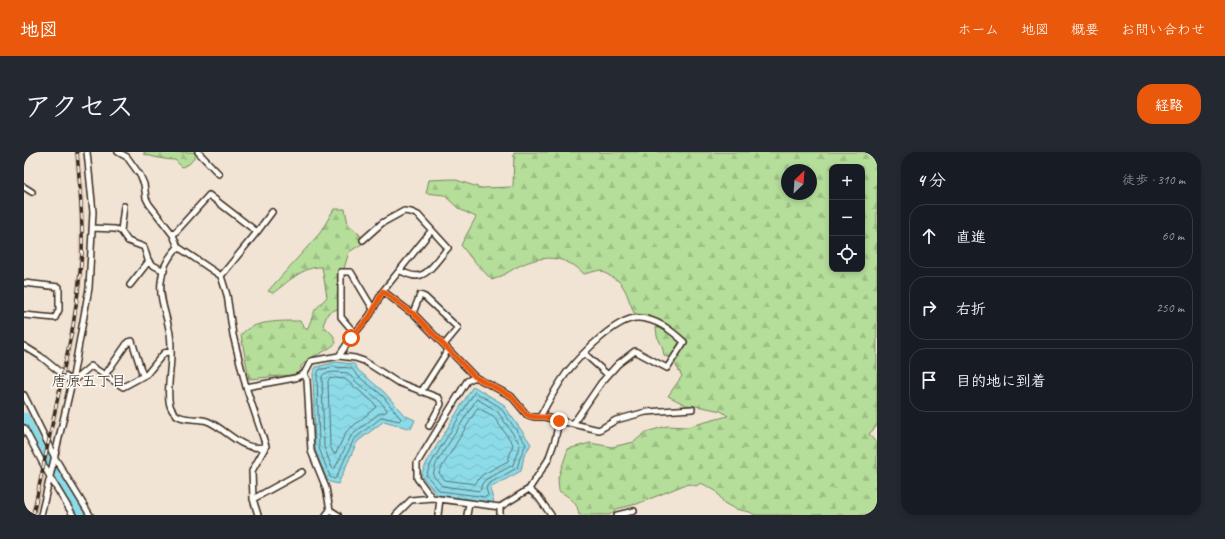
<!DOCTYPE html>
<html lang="ja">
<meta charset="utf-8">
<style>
body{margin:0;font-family:Caveat,"Klee One",sans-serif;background:#242831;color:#f1f3f6}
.controls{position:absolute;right:12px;top:12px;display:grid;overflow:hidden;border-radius:8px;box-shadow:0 2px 6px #0003}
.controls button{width:36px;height:36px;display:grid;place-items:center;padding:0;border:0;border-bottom:1px solid #363941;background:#171b24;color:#f1f3f6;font:20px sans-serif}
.compass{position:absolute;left:757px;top:12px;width:36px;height:36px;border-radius:50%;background:#171b24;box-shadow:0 2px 6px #0003;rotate:25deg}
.stop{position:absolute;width:12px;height:12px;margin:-9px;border:3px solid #ea580c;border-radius:50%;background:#fff}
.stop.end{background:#ea580c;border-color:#fff;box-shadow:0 1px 4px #0008}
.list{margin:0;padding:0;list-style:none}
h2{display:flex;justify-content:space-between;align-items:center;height:52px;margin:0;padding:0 16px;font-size:17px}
h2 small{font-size:13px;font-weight:400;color:#9ea1a6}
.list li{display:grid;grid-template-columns:26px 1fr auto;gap:12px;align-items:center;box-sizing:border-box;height:64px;margin:0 8px 8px;padding:0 8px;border:1px solid #363941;border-radius:16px}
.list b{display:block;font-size:15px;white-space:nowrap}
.list em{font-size:13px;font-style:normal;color:#9ea1a6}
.icon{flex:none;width:22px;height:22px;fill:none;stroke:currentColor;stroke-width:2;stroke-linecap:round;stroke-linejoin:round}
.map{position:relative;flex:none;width:853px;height:363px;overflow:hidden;border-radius:16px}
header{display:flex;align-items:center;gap:24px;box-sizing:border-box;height:56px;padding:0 20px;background:#ea580c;color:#fff}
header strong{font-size:19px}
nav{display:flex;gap:22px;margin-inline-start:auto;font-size:14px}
.intro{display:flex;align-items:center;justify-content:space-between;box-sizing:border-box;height:96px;padding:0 24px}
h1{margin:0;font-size:28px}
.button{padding:10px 18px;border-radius:16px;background:#ea580c;color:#fff;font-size:14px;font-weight:700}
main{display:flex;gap:24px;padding:0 24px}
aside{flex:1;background:#171b24;border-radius:16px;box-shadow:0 2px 6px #0003}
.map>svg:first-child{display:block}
</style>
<header>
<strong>地図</strong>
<nav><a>ホーム</a><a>地図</a><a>概要</a><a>お問い合わせ</a></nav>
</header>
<div class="intro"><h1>アクセス</h1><a class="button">経路</a></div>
<main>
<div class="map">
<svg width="853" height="363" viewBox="0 0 853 363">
<defs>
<pattern id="forest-firs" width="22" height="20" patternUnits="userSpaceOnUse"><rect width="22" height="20" fill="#b5de9a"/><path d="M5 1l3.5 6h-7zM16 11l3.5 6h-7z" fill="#9dbf84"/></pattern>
<pattern id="water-waves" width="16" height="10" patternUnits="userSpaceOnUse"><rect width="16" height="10" fill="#8cdbe9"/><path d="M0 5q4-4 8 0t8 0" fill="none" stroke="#7abcc7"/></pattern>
</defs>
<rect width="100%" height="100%" fill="#f1e4d5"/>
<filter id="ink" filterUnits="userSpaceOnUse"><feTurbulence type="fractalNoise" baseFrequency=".025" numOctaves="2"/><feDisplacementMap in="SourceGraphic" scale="8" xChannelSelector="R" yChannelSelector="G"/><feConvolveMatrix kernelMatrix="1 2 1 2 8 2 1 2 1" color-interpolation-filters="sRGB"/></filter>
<g filter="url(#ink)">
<path fill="#e9d3be" d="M50,0H56L59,30L61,60L60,114L52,175L31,276L25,275L47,174L54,113L55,60Z
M17,315L23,316L12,363H6Z"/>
<path fill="url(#forest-firs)" stroke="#78845c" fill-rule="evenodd" d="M120,0H176L165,12L158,15L151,8C143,8 128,5 120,2Z
M490,0H853V274L845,282L853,292V363H730L726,360L711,357L700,351L692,339L677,331L672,334L667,332L660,333L613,352L592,357L586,363H555C554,350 545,345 535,339L534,326L544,297L566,291L588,295L610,290L622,280L643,274L663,275L704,264L697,259L678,255L662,253L644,244L658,224L650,210L640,203L638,194L633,184L631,167L610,161L602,140L596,130L576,118L560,122C556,118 551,113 545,111C527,102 508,107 491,116C483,121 477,125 468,128L447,106L437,93L452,65L435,57L420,43L402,41L405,28L429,27L457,36L489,35ZM808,15H838V117H808ZM763,18H787V42H763Z
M310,57H321L324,72L335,82L341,90L325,100L314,136L319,146L313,157L304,161L299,173L309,183L312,191C301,201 287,204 277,214V222L225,227L217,183C228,168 259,169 276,169L283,178L291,158L303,145L298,115C279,114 263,131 249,141L244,139L296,81Z"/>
<path fill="url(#water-waves)" stroke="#6c9498" d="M311,210L330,212L334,218L360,240L380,263L391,268L387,277L360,269L333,290L314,332L306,330L303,328L291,297L289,221L292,215Z
M449,234L479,252L507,292L500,304L497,319L466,336L470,351L413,343L397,323L404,308Z"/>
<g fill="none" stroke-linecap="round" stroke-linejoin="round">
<path stroke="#5b716f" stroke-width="1" d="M311,215L327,216L335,225L358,243L377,267L375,269L358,265L330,287L312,326L310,327L306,325L295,296L293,223L295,218Z
M311,220L324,221C335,236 353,242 363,258L362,260L354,262L327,284L311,316L309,317L308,316L300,295L298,224L300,222Z
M312,226L321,227L350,251L352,255L322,280L312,301L310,302L306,294L304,229L305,227Z
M451,240L476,255L502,292L497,303L493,316L464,332L462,336L464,343L462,345L416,339L402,323L408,310Z
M453,247L473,259L496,292L489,313L461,328L458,332L456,339L418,334L409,323L412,312Z
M454,256L469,264L489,292L484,309L458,323L451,332L421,328L415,321L418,315Z"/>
<path stroke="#8cdbe9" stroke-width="11" d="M0,266L17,300L55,363"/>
<g stroke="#3b2a1e" stroke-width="8">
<path id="street" d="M94,0L103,5L116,23L120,32L122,46L125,52L149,83L154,95L197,124L203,143L209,183L222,235L242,294L228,319L229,347L234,363
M174,0L195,22
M0,35L8,40
M68,76L91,77L97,79L104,89L120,95L125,111L140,119
M97,79L100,54
M149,83L185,43L233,80
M339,88L358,71L380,59L387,60L394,63L424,96C418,102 406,121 397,123C390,126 382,121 376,119
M154,95C145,104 138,117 137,130C135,146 142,161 145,177C147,184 147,192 147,199C148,213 141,245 147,256C154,271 171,265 183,269C202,276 219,302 242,294
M197,124L233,80L248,60
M0,131L35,135V158L31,166L0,163
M106,133L125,109
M359,139L407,79
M389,161L396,143L401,145L434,176L420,193
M332,180L328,178L317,165V120H327L349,157
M0,194L16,204L48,230
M561,202L584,223
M315,204L331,206L340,209L373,230L415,246L417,252L405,274
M81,223L104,190L108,189L119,224
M48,230L67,214L99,235L123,222L140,201L147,199
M222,235L271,226L280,222
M397,240L424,198
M0,243L31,306L66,363
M516,265C524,250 533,234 543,220C556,204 593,164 615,166C633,167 647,178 660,190L643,216L611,199L594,212L577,231L549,272
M0,276L26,325L49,363
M505,337L524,308L531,288L535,269
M408,346L393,326V311L443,229L451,225
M229,347L278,320
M17,363L48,230L65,136L69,60L63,0
M302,363L306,358
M314,363L306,358L302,336L287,299L283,228L280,222L287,209L315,204L327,186L346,163L359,139L386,160L389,161L451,225L487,244L503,263L510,265H520L575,278L592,268L622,260L668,257
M372,363L387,348L408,346L476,355L505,337L515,346L527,363
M414,363L416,347
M443,363L445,352
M476,363V355
M593,363L610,359"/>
</g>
<use href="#street" stroke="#fdfcf7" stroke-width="5"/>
<g stroke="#3b2a1e" stroke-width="3.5">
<path id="rail" d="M9,363L49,174C53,150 56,126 58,101C59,67 56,34 53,0"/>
</g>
<use href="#rail" stroke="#fdfcf7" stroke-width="2" stroke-dasharray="6" stroke-linecap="butt"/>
</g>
</g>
<g fill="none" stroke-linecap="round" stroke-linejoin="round" filter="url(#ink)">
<path stroke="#ea580c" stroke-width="5" d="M327,186L346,164L359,139L386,160L389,161L451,225L487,244L503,263L510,265H520L535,269"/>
</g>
<g text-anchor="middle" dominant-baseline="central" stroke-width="3" stroke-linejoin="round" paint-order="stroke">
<g font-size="15" fill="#3b2a1e" stroke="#fdfcf7">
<text x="65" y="229">唐原五丁目</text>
</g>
</g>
</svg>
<div class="controls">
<button>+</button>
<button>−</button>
<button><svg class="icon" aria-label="locate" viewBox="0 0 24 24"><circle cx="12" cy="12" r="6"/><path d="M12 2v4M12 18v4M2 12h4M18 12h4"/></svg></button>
</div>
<svg class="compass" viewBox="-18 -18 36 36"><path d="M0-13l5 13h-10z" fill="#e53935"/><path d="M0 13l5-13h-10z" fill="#9ea1a6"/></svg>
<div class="stop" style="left:327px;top:186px"></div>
<div class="stop end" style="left:535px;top:269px"></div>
</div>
<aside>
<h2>4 分<small>徒歩 · 310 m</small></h2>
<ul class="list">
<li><svg class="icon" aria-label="ahead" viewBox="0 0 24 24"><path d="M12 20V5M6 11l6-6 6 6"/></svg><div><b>直進</b></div><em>60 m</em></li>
<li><svg class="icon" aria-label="right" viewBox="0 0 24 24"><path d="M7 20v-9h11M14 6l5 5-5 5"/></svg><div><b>右折</b></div><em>250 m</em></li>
<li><svg class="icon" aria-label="arrive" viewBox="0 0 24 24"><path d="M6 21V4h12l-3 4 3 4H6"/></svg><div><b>目的地に到着</b></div></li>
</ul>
</aside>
</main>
